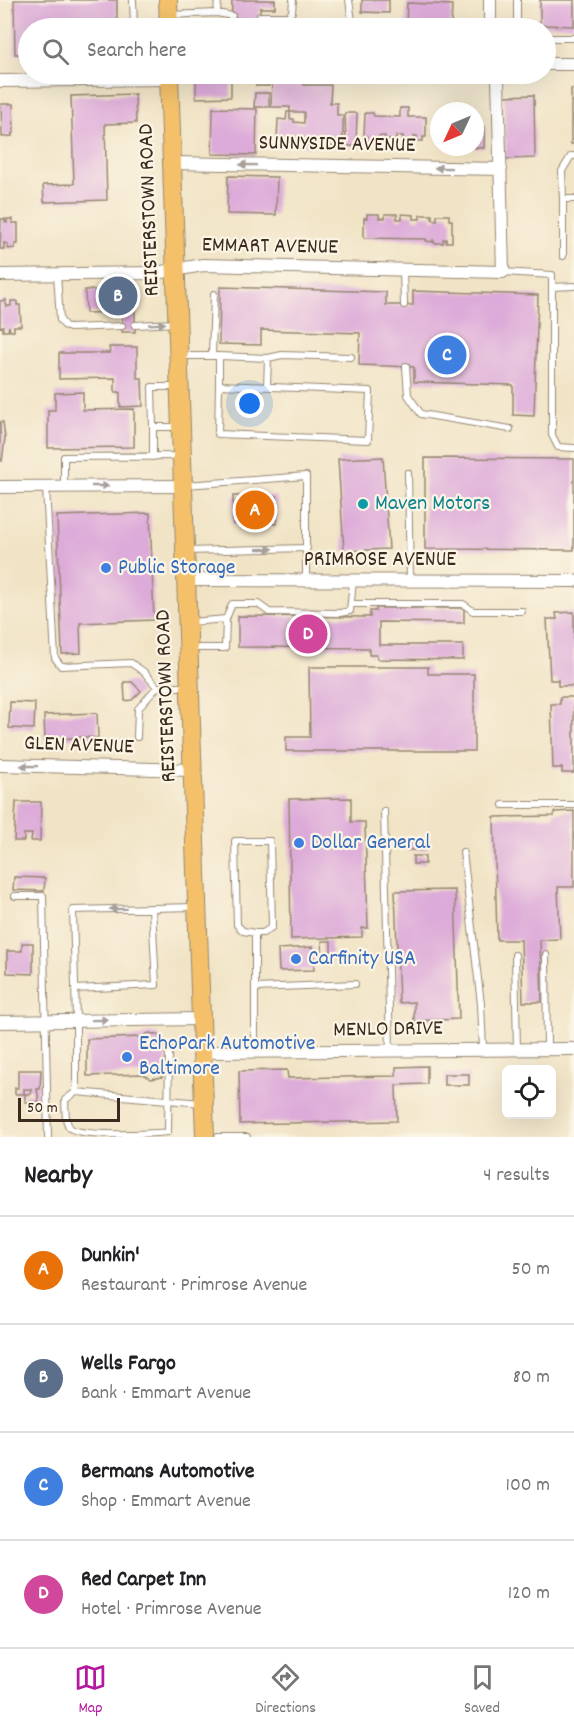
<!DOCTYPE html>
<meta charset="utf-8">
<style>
body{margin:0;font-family:Dekko,sans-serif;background:#f6f6f6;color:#202124}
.controls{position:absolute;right:18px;bottom:18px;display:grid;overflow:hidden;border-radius:9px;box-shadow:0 6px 24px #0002}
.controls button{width:54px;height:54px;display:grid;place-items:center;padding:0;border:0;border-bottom:2px solid #e0e0e0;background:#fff;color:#202124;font:30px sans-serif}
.compass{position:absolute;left:430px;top:102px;width:54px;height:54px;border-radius:50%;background:#fff;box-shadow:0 6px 24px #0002;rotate:226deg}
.scale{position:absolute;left:18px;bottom:15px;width:102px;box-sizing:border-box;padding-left:6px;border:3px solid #3b2a1e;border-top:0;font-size:16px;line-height:21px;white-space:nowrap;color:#3b2a1e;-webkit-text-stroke:4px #fcf5e5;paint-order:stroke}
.you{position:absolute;left:250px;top:404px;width:21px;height:21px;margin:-15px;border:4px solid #fff;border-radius:50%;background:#1a73e8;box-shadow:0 0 0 9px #1a73e833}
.badge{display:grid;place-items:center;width:39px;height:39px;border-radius:50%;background:#b5179e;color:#fff;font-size:20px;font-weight:700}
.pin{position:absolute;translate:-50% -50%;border:3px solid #fff;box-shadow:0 2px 6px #0006}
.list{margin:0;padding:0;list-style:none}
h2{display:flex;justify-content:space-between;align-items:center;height:78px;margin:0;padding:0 24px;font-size:26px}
h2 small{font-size:20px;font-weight:400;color:#757577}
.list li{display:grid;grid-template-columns:39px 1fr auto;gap:18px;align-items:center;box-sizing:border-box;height:108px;padding:0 24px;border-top:2px solid #e0e0e0}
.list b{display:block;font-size:22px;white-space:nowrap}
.list p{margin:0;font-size:20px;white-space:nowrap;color:#757577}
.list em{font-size:20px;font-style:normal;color:#757577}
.icon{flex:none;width:33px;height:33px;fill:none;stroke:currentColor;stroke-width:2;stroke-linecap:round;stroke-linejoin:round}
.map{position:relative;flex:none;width:574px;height:1137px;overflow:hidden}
.search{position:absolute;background:#fff;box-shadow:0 6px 24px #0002;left:18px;right:18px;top:18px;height:66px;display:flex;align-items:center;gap:15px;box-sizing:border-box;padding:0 21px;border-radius:33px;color:#757577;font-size:22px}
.sheet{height:510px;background:#fff}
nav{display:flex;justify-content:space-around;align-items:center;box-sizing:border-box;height:84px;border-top:2px solid #e0e0e0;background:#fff;font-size:16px;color:#757577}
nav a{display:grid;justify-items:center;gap:3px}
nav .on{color:#b5179e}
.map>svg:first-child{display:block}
</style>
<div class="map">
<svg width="574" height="1137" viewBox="0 0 574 1137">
<rect width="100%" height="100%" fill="#fcf5e5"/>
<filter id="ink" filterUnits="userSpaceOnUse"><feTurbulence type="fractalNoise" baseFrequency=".0167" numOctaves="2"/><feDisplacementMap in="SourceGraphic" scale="12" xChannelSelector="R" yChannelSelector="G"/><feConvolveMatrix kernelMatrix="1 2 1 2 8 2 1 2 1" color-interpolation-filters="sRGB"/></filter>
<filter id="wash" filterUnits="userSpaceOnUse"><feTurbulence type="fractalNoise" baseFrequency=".008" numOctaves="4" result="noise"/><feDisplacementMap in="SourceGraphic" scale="24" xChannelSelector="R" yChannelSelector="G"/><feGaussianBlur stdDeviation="1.35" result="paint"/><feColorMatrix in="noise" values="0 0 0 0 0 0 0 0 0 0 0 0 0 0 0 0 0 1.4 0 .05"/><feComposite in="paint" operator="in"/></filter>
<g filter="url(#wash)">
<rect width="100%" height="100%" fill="#f1e4c6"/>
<g id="blocks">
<path fill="#ddabd9" d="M14,0H117V28H28V54H15Z
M232,0H275V8H260V22L268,23V28H231Z
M362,0H389V13L362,12Z
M540,0H574V26L540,25Z
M407,3L452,5L451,27L406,25Z
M196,74H231V97L196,98Z
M257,74H269V86H256Z
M272,79H291V82H304V85H331L330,103H337V115H343V141H340L339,147L330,146V141L317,140H313V146H304L303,140H300V146L291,145V140H289L288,147H280V139H277L278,119L286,120L287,112H290V119H294V122L304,123V112H290V107H271Z
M571,89H574V144H571Z
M255,93H269V107H254Z
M135,94L136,123L105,124L107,200L44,202L43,185L74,184L71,96Z
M534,95L535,158L506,159L504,96Z
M1,104H13L14,133H12V136L2,137Z
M213,108L257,109L256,155L212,154Z
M400,108H408V117H426V137H423V141H417V136H414V141H403V136H396V140H385V136H379V140H367V136H364L365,113H373L374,116L400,117Z
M345,113H357L356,146H346Z
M475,127H485L484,148H475Z
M228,176L277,177L276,215L227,214Z
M367,214H379V218H385V214H397V219H402V214L414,215V219H420V215H432V219L434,220H437V215H449V220H452V242H446V239H443V243H434L433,239V242L426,241V239L364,238V218H367Z
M1,219H5V222L7,223V219H12V223H18V244H15V248L8,249V244L4,243V249H0Z
M220,287L386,292V305H413V291L538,295L534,416L513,415V385L414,382V367L359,365L360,333L261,330V345L219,344Z
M85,290H135V332H122V312L86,313Z
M6,300V306H11V301H17V305H20L21,326H14V331H10L9,326L8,331H3V326L0,327V301Z
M109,347H137V378H142L143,406L120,407V392H115V378L59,379V353H110Z
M83,392V410L134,409V447L48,448V410H55V393Z
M0,422H3L5,438L2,461L0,460Z
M383,457L389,549L344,551L338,459Z
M425,458L574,459V550L425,549Z
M233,496H277V524H233Z
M150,513L154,620L80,623L81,653L62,654L57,516Z
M376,608H464V623L379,622V645H463V660L377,659V655H369V648L238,647V616L370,617V611H376Z
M574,612V686H558V680H550L547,619H557L556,613Z
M309,667H428V674H474V751H286V737H310Z
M124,682H132L141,691L132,700L125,701Z
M560,697H574V773H562V768H553L551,704H560Z
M10,702L35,703L34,729L9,728Z
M97,713L98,738L84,737L45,740L44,715Z
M351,798V822H365L368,928H362V937L291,939L289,799Z
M16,802H41L40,841H31L32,834H24V841H14Z
M574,811V887H558L560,939L540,940L542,1002H523L521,940H497L494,817L554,816V812Z
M426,842V850H407V843Z
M413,856H425V864H413Z
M14,877L45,878L44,891L13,890Z
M455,890L459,1019L414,1021V1002L399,1003L395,891Z
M322,941H331V960L323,961Z
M22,943H33V974L7,973V951H22Z
M313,947L314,970L279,971L278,949Z
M149,1033L158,1035L164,1042L167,1052L166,1069L162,1077L151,1079L142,1074L87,1076V1039L141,1037Z
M427,1066V1084L396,1085L397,1121L240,1124L239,1071L287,1070L288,1078L396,1076V1067Z
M18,1070H41L40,1089H37L39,1102H25V1094H31V1089H24V1094H15V1088H18Z
M444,1074H469V1085H444Z"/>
</g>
</g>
<g filter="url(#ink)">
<use href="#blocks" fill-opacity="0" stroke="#968772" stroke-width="1.5"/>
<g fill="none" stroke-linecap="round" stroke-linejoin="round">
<g stroke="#968772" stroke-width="8">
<path id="service" d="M133,0L134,28
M349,0L353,28
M217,13L232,16
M169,15L217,13L218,0
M260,16H288L292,12L293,0
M517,28V0
M546,38H574
M574,156H571L562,171L563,199H574
M563,256V199
M403,270L404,305
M503,272L552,275V435L558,447L574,448
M57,274L60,320L65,326L70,328L122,326
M552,287L574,286
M135,325L176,323
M180,356H219V385L370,391L368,440L218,434L219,385
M212,356L214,294
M219,356L268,358L267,387
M268,358L282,355L351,357
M406,366L408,395L421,414L510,429
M153,427L152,387H177
M153,457V427H180
M408,473L410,581
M186,485L306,476V580
M46,487L55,658L61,666L131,663L144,672L157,687H187
M64,487V457L180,456
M186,551L307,548
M351,604H463L473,611H522
M191,622L226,619L232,604H258L269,612L340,613L350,611L353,581
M192,648H225L226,619
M137,737L138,709L157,687
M503,805H574
M384,811L390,1051
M463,852L481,1004L483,1049
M15,896H43L48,1137
M194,907L73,910L76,1021V1092L202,1103
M255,933H263L272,927L270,841H235L237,925L243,931L255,933V1052
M515,955L517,1049
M546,955L547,1049
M255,988L355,984
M75,989L156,985L152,908
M76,1092L65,1100C66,1108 64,1121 70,1128C81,1137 149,1134 168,1132L169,1048
M218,1137H247"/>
</g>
<g stroke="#968772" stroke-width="14">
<path id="minor" d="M490,0V28
M546,64H574
M0,81L170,79
M172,163L501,169
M0,275L156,273L203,265L503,272L498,78L496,74
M0,487L183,486
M187,580L574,581
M0,765L193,770
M0,1022L201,1019
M202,1052L574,1049"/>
</g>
<g stroke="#968772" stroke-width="20">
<path id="primary" d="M168,0L169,28
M169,74L205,1137"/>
</g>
<use href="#service" stroke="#fff" stroke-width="6"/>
<use href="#minor" stroke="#fff" stroke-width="12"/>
<use href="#primary" stroke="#f4c16b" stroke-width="18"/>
</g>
<defs><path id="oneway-solid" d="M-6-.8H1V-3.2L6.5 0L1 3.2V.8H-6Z" transform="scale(1.5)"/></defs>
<g fill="#a79f9a">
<use href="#oneway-solid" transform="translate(248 165) rotate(-179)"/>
<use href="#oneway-solid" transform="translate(443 168) rotate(-179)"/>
<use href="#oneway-solid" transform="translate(157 324) rotate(-4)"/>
<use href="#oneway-solid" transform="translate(100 486)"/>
<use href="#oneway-solid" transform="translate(265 549) rotate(-1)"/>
<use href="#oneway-solid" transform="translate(29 766) rotate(-179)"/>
<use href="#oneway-solid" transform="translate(118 909) rotate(179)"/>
<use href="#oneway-solid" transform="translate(100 1020) rotate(-1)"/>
</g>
</g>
<circle fill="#0f9aa8" stroke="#fcf5e5" stroke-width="2" cx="363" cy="504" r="6"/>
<g fill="#3f7fe0" stroke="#fcf5e5" stroke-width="2">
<circle cx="106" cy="568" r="6"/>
<circle cx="299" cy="843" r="6"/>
<circle cx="296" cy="959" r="6"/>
<circle cx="127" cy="1057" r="6"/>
</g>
<g text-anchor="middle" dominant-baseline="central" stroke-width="4.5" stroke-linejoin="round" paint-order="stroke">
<g font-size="22" fill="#3b2a1e" stroke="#fcf5e5">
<text transform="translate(337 145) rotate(1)">SUNNYSIDE AVENUE</text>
<text transform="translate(150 210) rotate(-92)">REISTERSTOWN ROAD</text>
<text transform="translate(270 247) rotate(1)">EMMART AVENUE</text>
<text x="380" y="560">PRIMROSE AVENUE</text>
<text transform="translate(167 696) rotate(-92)">REISTERSTOWN ROAD</text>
<text transform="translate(79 746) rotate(2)">GLEN AVENUE</text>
<text transform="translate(388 1030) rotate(-1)">MENLO DRIVE</text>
</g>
<g font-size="22" fill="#0d838f" stroke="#fcf5e5" text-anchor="start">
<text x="375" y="504">Maven Motors</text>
</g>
<g font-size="22" fill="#366cbe" stroke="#fcf5e5" text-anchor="start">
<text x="118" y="568">Public Storage</text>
<text x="311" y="843">Dollar General</text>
<text x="308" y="959">Carfinity USA</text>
<text x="139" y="1044">EchoPark Automotive<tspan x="139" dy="25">Baltimore</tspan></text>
</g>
</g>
</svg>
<div class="controls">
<button><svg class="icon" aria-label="locate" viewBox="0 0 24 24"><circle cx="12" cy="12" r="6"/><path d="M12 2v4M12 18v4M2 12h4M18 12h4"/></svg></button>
</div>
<svg class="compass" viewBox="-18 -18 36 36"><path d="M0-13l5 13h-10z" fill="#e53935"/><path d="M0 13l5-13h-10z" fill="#757577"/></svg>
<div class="scale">50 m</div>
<div class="you"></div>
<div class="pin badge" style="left:255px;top:510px;background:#e8710a">A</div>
<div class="pin badge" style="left:118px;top:296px;background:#5c6f8a">B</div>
<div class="pin badge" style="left:447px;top:355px;background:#3f7fe0">C</div>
<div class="pin badge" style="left:308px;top:634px;background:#d1479c">D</div>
<div class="search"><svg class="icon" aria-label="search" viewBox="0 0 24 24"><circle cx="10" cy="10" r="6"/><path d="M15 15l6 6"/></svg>Search here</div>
</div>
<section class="sheet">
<h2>Nearby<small>4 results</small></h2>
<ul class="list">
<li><span class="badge" style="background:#e8710a">A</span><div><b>Dunkin'</b><p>Restaurant · Primrose Avenue</p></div><em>50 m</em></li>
<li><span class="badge" style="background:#5c6f8a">B</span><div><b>Wells Fargo</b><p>Bank · Emmart Avenue</p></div><em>80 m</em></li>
<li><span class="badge" style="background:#3f7fe0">C</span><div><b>Bermans Automotive</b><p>Shop · Emmart Avenue</p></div><em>100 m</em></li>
<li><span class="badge" style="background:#d1479c">D</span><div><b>Red Carpet Inn</b><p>Hotel · Primrose Avenue</p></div><em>120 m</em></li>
</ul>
</section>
<nav>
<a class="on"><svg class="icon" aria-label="map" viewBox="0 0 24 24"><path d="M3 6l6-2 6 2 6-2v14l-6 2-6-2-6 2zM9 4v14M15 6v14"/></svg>Map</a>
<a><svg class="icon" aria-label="directions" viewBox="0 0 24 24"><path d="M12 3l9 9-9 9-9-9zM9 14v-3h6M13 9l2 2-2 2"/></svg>Directions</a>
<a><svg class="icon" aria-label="saved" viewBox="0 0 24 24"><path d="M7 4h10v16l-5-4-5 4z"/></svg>Saved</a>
</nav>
